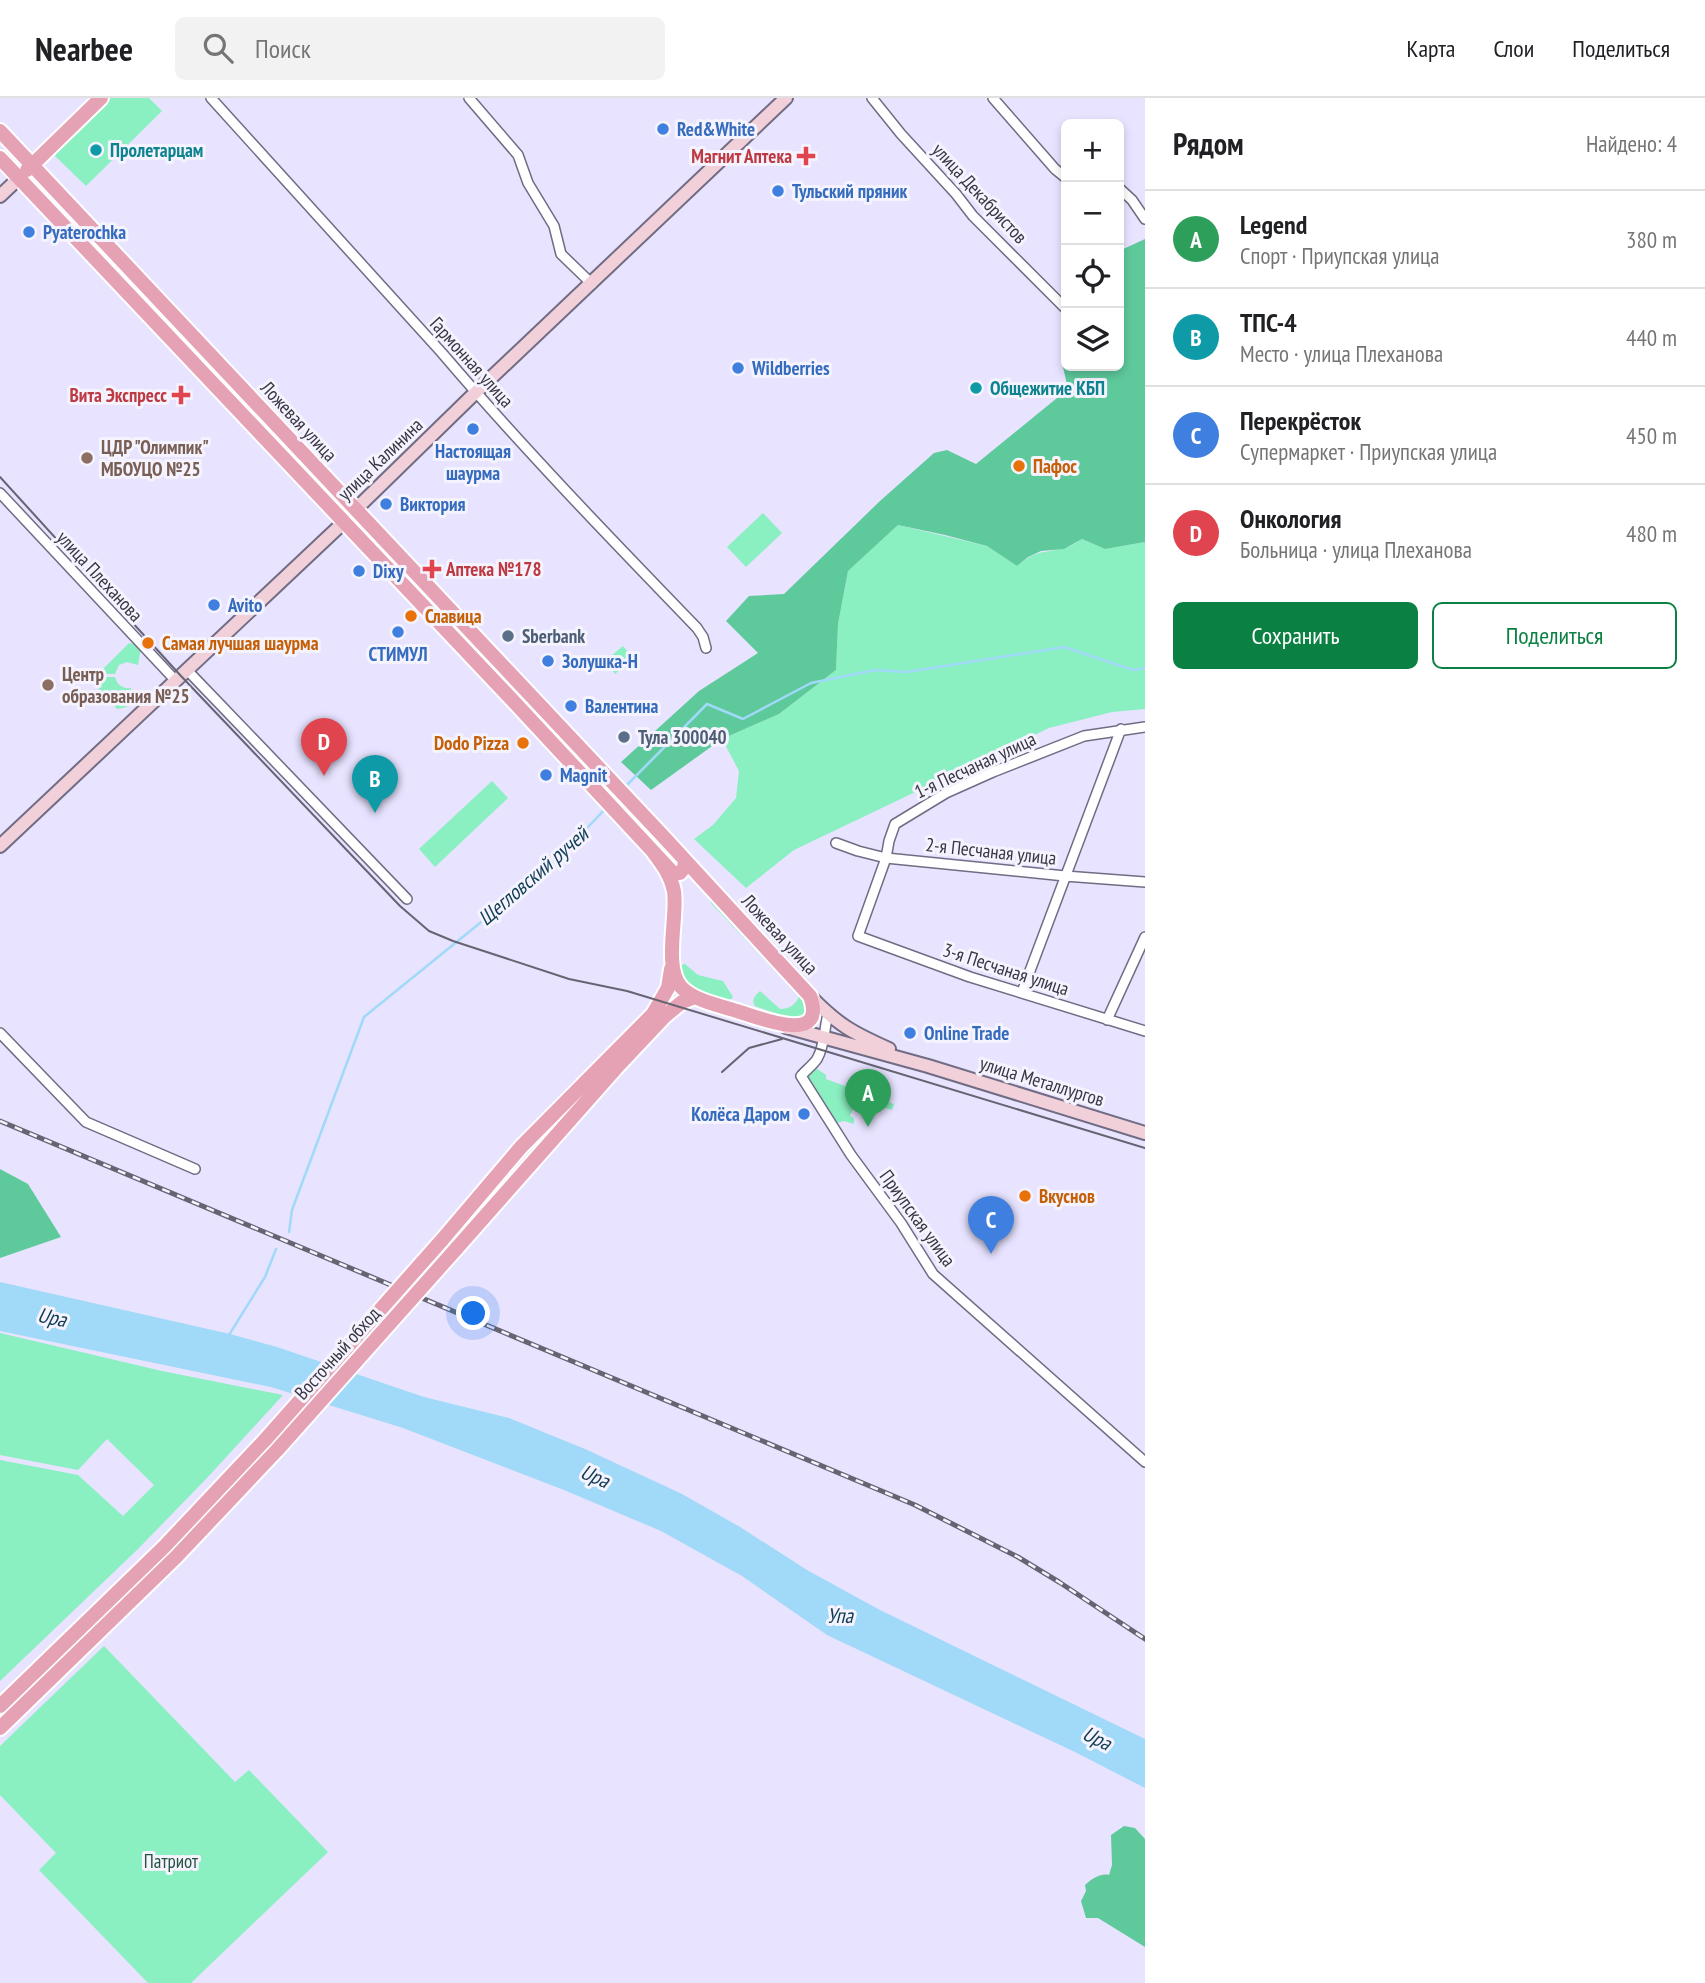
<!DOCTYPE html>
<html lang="ru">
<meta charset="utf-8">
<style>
body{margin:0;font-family:"PT Sans Narrow",sans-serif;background:#f2f2f2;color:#202124}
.controls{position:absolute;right:21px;top:21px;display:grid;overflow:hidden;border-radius:10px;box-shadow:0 4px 10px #0003}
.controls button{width:63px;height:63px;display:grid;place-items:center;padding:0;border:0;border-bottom:2px solid #e0e0e0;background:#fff;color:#202124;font:35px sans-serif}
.you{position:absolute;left:474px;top:1216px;width:24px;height:24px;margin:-18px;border:5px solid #fff;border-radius:50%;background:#1a73e8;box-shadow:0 0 0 10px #1a73e833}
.badge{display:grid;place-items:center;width:46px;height:46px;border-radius:50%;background:#0b8043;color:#fff;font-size:23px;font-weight:700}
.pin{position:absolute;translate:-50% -58px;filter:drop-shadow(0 2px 4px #0008)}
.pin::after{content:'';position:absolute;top:37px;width:24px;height:21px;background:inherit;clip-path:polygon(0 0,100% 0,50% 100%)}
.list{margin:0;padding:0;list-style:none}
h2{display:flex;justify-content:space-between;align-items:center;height:91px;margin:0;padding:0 28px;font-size:30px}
h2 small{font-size:23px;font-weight:400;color:#757577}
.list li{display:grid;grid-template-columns:46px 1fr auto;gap:21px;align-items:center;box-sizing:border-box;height:98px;padding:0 28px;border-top:2px solid #e0e0e0}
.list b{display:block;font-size:26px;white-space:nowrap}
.list p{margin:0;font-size:23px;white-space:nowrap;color:#757577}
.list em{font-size:23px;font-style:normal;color:#757577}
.actions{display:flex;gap:14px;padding:21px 28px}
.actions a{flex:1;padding:16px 0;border:2px solid #0b8043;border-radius:10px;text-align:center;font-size:24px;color:#0b8043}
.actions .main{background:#0b8043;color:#fff}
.icon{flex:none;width:38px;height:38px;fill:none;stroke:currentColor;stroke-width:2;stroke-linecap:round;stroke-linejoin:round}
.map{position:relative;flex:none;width:1145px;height:1885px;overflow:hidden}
header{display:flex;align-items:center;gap:42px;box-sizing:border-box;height:98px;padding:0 35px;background:#fff;border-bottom:2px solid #e0e0e0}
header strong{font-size:33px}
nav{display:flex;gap:38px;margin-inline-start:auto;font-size:24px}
.search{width:490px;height:63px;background:#f2f2f2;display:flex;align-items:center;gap:18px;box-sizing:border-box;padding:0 24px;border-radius:10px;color:#757577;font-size:26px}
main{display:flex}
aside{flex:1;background:#fff}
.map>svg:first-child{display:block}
</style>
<header>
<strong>Nearbee</strong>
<div class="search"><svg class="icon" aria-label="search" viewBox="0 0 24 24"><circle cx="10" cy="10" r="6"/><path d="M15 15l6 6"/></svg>Поиск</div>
<nav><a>Карта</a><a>Слои</a><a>Поделиться</a></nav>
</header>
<main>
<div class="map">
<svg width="1145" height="1885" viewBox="0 0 1145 1885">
<rect width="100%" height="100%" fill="#e8e3ff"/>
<path fill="#8aefc1" d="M110,0H149L162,13L86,88L53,56Z
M763,415L782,435L746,469L727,449Z
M898,427L987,448L1017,468C1037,452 1038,456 1061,451C1068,450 1076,445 1082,441L1105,451L1145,444V611L1112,614L1049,630L794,752L746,790L694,741L713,727L736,700L739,673L722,641L779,616L836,572L838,526L848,473Z
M129,545L137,547L141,550L138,567L127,564L119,567L115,576H98Z
M623,548L633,560L615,576L605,563Z
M96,579H115C117,587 123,591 131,590L127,609L117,611L92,583Z
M492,683L508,700L435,769L419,751Z
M710,799L808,902L804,918L794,922L755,908C751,902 755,898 760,893L780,911C789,911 796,907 799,898L711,805Z
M685,866L698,877L723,883L733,899L730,902C709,895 685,892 680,867Z
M816,970L826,977V981L894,1006L892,1012L857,1001L850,1018L854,1020V1026L844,1023L836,1025L808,979Z
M0,1235L162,1273L283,1297L206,1381L138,1451L0,1583V1362L78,1377L123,1418L154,1387L107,1341L78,1372L0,1357Z
M104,1548L235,1684L249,1672L328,1754L191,1885H148L39,1772L56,1755L0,1697V1648Z"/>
<path fill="#5eca9c" d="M1145,141V444L1105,451L1082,441L1064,451L1041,453L1028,459L1017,468L987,448L945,437L898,427L848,473L838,526L836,572L779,616L722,641L651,692L621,664L699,593L758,555L726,523L749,498L784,496L880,403L934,355L947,352L976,366L1068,291L1063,269L1066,260V268H1119V153Z
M0,1071L28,1086L61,1139L0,1160Z
M1124,1728L1135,1730L1145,1741V1849L1098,1820H1086L1081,1803L1086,1793L1085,1787C1092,1781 1100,1775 1109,1777L1112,1767L1111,1737Z"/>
<path fill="#a1d9f9" d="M0,1184L230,1236L277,1249L424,1299L509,1320L585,1351L682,1396L740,1429L807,1472L878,1511L1145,1641V1690L1077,1655L827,1537L742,1478L661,1433L564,1392L403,1330L271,1289L0,1233Z"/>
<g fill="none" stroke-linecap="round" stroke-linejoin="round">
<path stroke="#a1d9f9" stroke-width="2.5" d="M624,690L707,606L743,621L811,585L875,572L907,574L1064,549L1133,572L1145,570
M289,1134L292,1112L364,919L555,764L606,710
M229,1237L265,1179L276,1151"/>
<g stroke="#706c84" stroke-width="12">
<path id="street" d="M211,0L442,255C523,350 610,440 697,530L703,539L706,550
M469,0L518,57L528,85L554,128L561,156L592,186
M872,0L901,36L956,96L973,118L1066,211
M993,0L1055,71L1066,80
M1119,90L1132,102L1145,121
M0,395L176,583
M187,572L407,801
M1145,629L1084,638L993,674L946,695L895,726L889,743L886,760L858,838L970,879L1145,933
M836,745L858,753L886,760L1065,778L1145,784
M1022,894L1121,631
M828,916C824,931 825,947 817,961C813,967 806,972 801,978L851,1057L901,1125L933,1176L1145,1364
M1107,922L1145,839
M0,935L86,1024L195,1071"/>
</g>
<g stroke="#706c84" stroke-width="16">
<path id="secondary" d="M0,98L19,80
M355,412L475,295L786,0
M0,748L344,424
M810,898C838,927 853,935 889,951
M786,929L928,968L1145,1035"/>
</g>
<g stroke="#fff" stroke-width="18">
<path id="primary" d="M0,33L661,736L810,898C828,948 760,920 740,914C722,908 694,903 681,889C663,869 678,819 674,793C671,778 663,767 654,755
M0,60L517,607L673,775H680L684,770L685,763
M27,72L101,0
M442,1142L521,1049L653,916L668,890L671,871
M456,1151L616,970L665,918L682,904L695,899
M0,1608L164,1449L265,1342
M0,1630L177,1458L278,1351"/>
</g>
<use href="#street" stroke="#fff" stroke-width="9"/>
<use href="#secondary" stroke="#f2d0da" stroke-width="12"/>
<use href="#primary" stroke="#e6a2b5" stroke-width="14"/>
<path stroke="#666473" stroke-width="2" d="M0,379L181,578L400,808L429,833L453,843L569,881L627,893L1145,1050
M722,974L749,950L782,941"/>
<g stroke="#666473" stroke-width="5">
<path id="rail" d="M0,1023L915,1407L1018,1459L1059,1484L1145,1541"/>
</g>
<use href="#rail" stroke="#f5f3fe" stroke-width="2.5" stroke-dasharray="8" stroke-linecap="butt"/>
<g stroke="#fff" stroke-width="18" stroke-linecap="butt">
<path id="primary-bridge" d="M265,1342L442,1142
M278,1351L456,1151"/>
</g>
<use href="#primary-bridge" stroke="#e6a2b5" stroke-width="14"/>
</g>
<g fill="#3f7fe0" stroke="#f5f3fe" stroke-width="2.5">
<circle cx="663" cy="31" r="7"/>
<circle cx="778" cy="93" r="7"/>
<circle cx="29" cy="134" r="7"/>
<circle cx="738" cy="270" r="7"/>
<circle cx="473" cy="331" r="7"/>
<circle cx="386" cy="406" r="7"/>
<circle cx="359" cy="473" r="7"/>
<circle cx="214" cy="507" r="7"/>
<circle cx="398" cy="534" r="7"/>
<circle cx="548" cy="563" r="7"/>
<circle cx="571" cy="608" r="7"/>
<circle cx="546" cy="677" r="7"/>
<circle cx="910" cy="935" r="7"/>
<circle cx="804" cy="1016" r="7"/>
</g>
<g fill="#0f9aa8" stroke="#f5f3fe" stroke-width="2.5">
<circle cx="96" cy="52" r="7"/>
<circle cx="976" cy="290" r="7"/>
</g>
<g fill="#e0444e" stroke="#f5f3fe" stroke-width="2.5">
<path d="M802.5 47.5h7v7h7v7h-7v7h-7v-7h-7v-7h7z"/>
<path d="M177.5 286.5h7v7h7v7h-7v7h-7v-7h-7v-7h7z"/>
<path d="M428.5 460.5h7v7h7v7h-7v7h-7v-7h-7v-7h7z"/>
</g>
<g fill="#8d6e63" stroke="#f5f3fe" stroke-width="2.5">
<circle cx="87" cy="360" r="7"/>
<circle cx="48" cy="587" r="7"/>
</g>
<g fill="#e8710a" stroke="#f5f3fe" stroke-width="2.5">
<circle cx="1019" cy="368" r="7"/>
<circle cx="411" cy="518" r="7"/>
<circle cx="148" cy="545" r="7"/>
<circle cx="523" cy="645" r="7"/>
<circle cx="1025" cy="1098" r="7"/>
</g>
<g fill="#5c6f8a" stroke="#f5f3fe" stroke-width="2.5">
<circle cx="508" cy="538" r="7"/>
<circle cx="624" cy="639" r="7"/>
</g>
<g text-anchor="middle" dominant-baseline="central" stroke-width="6" stroke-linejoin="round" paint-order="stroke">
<g font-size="19" font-weight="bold" fill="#366cbe" stroke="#f5f3fe" text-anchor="start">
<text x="677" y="31">Red&amp;White</text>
<text x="792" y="93">Тульский пряник</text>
<text x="43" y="134">Pyaterochka</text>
<text x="752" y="270">Wildberries</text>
<text x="473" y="353" text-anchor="middle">Настоящая<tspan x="473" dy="22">шаурма</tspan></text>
<text x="400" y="406">Виктория</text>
<text x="373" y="473">Dixy</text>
<text x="228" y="507">Avito</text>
<text x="398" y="556" text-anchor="middle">СТИМУЛ</text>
<text x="562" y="563">Золушка-Н</text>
<text x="585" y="608">Валентина</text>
<text x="560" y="677">Magnit</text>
<text x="924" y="935">Online Trade</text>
<text x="790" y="1016" text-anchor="end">Колёса Даром</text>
</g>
<g font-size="19" font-weight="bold" fill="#0d838f" stroke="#f5f3fe" text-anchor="start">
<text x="110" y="52">Пролетарцам</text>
<text x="990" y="290">Общежитие КБП</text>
</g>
<g font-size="19" font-weight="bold" fill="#be3a42" stroke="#f5f3fe" text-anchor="end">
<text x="792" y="58">Магнит Аптека</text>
<text x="167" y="297">Вита Экспресс</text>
<text x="446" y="471" text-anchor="start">Аптека №178</text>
</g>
<g font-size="19" fill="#383641" stroke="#f5f3fe">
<text transform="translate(980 95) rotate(47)">улица Декабристов</text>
<text transform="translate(472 264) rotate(48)">Гармонная улица</text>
<text transform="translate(299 323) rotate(47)">Ложевая улица</text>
<text transform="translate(380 361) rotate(-44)">улица Калинина</text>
<text transform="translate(100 478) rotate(47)">улица Плеханова</text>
<text transform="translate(975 667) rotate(-25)">1-я Песчаная улица</text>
<text transform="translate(991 753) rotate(6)">2-я Песчаная улица</text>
<text transform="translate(780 836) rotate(47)">Ложевая улица</text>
<text transform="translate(1006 871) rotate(18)">3-я Песчаная улица</text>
<text transform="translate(1042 983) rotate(17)">улица Металлургов</text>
<text transform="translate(918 1120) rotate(54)">Приупская улица</text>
<text transform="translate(337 1255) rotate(-48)">Восточный обход</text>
</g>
<g font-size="19" font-weight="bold" fill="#785e54" stroke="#f5f3fe" text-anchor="start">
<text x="101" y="349">ЦДР "Олимпик"<tspan x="101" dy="22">МБОУЦО №25</tspan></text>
<text x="62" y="576">Центр<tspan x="62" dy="22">образования №25</tspan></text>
</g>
<g font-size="19" font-weight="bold" fill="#c56008" stroke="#f5f3fe" text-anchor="start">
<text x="1033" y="368">Пафос</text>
<text x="425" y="518">Славица</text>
<text x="162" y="545">Самая лучшая шаурма</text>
<text x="509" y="645" text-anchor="end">Dodo Pizza</text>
<text x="1039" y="1098">Вкуснов</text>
</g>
<g font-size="19" font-weight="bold" fill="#4e5e75" stroke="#f5f3fe" text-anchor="start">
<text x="522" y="538">Sberbank</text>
<text x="638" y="639">Тула 300040</text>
</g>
<g font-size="19" fill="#275440" stroke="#f5f3fe">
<text x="171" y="1763">Патриот</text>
</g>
<g font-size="21" font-style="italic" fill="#0f3c52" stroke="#f5f3fe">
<text transform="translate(533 778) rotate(-41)">Щегловский ручей</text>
<text transform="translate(52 1219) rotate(12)">Upa</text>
<text transform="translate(595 1378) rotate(23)">Upa</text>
<text x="840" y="1517">Упа</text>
<text transform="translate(1097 1640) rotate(26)">Upa</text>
</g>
</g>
</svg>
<div class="controls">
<button>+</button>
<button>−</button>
<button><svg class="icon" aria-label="locate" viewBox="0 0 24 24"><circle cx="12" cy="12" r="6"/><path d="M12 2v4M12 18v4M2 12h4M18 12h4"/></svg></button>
<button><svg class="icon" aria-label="layers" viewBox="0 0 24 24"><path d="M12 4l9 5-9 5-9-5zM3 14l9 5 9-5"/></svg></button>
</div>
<div class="you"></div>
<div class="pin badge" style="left:868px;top:1029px;background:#2e9e5b">A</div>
<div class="pin badge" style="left:375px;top:715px;background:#0f9aa8">B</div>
<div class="pin badge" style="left:991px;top:1156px;background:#3f7fe0">C</div>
<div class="pin badge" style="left:324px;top:678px;background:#e0444e">D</div>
</div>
<aside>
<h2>Рядом<small>Найдено: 4</small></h2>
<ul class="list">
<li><span class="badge" style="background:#2e9e5b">A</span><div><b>Legend</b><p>Спорт · Приупская улица</p></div><em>380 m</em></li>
<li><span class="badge" style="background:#0f9aa8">B</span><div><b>ТПС-4</b><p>Место · улица Плеханова</p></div><em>440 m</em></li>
<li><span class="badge" style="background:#3f7fe0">C</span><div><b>Перекрёсток</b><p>Супермаркет · Приупская улица</p></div><em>450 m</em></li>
<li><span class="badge" style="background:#e0444e">D</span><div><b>Онкология</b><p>Больница · улица Плеханова</p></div><em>480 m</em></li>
</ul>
<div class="actions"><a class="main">Сохранить</a><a>Поделиться</a></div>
</aside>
</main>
